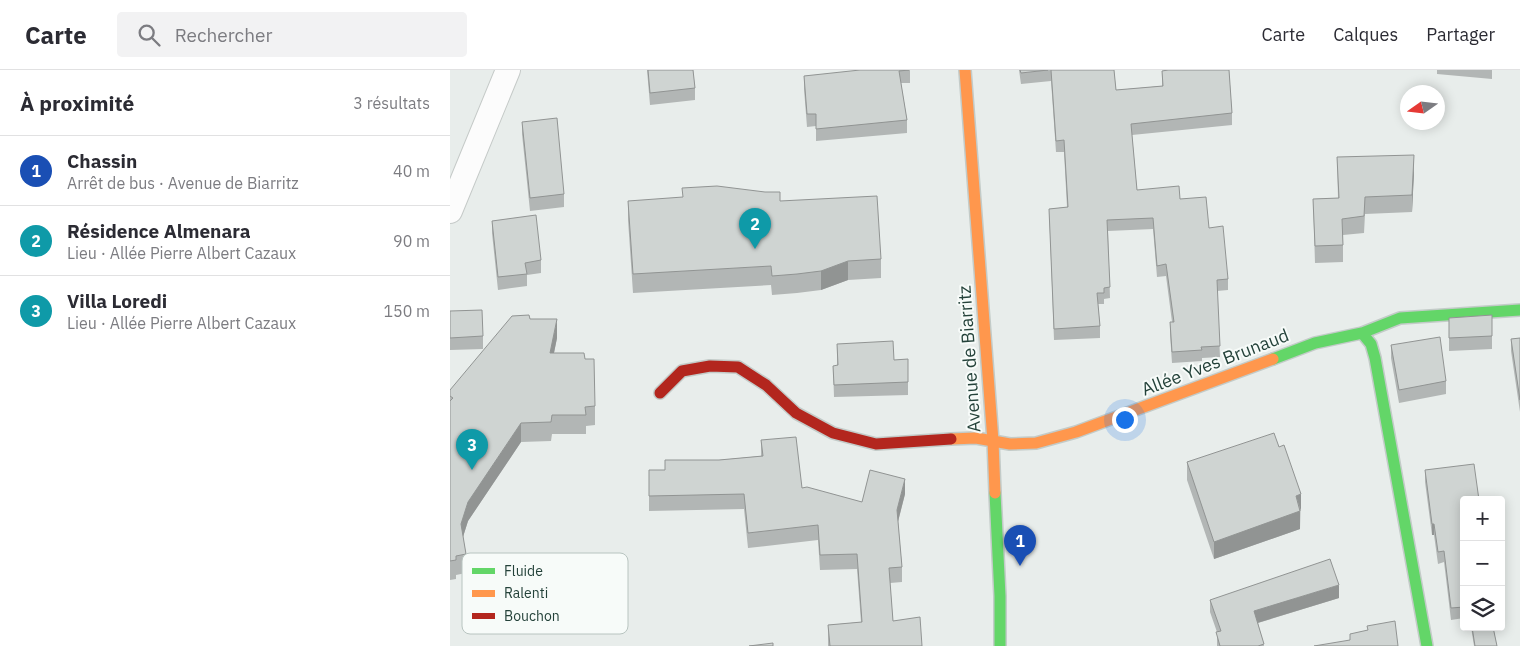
<!DOCTYPE html>
<html lang="fr">
<meta charset="utf-8">
<style>
body{margin:0;font-family:"IBM Plex Sans",sans-serif;background:#f2f2f3;color:#2b2b33}
.controls{position:absolute;right:15px;bottom:15px;display:grid;overflow:hidden;border-radius:5px;box-shadow:0 2px 12px #0003}
.controls button{width:45px;height:45px;display:grid;place-items:center;padding:0;border:0;border-bottom:1px solid #e1e1e2;background:#fff;color:#2b2b33;font:25px sans-serif}
.compass{position:absolute;left:950px;top:15px;width:45px;height:45px;border-radius:50%;background:#fff;box-shadow:0 2px 12px #0003;rotate:256deg}
.you{position:absolute;left:674px;top:349px;width:18px;height:18px;margin:-12px;border:4px solid #fff;border-radius:50%;background:#1a73e8;box-shadow:0 0 0 8px #1a73e833}
.badge{display:grid;place-items:center;width:32px;height:32px;border-radius:50%;background:#1a73e8;color:#fff;font-size:16px;font-weight:700}
.pin{position:absolute;translate:-50% -41px;filter:drop-shadow(0 1px 2px #0008)}
.pin::after{content:'';position:absolute;top:26px;width:18px;height:15px;background:inherit;clip-path:polygon(0 0,100% 0,50% 100%)}
.list{margin:0;padding:0;list-style:none}
h2{display:flex;justify-content:space-between;align-items:center;height:65px;margin:0;padding:0 20px;font-size:21px}
h2 small{font-size:16px;font-weight:400;color:#7c7c81}
.list li{display:grid;grid-template-columns:32px 1fr auto;gap:15px;align-items:center;box-sizing:border-box;height:70px;padding:0 20px;border-top:1px solid #e1e1e2}
.list b{display:block;font-size:19px;white-space:nowrap}
.list p{margin:0;font-size:16px;white-space:nowrap;color:#7c7c81}
.list em{font-size:16px;font-style:normal;color:#7c7c81}
.icon{flex:none;width:28px;height:28px;fill:none;stroke:currentColor;stroke-width:2;stroke-linecap:round;stroke-linejoin:round}
.map{position:relative;flex:none;width:1070px;height:576px;overflow:hidden}
header{display:flex;align-items:center;gap:30px;box-sizing:border-box;height:70px;padding:0 25px;background:#fff;border-bottom:1px solid #e1e1e2}
header strong{font-size:24px}
nav{display:flex;gap:28px;margin-inline-start:auto;font-size:18px}
.search{width:350px;height:45px;background:#f2f2f3;display:flex;align-items:center;gap:12px;box-sizing:border-box;padding:0 18px;border-radius:5px;color:#7c7c81;font-size:19px}
main{display:flex}
aside{flex:1;background:#fff}
.map>svg:first-child{display:block}
</style>
<header>
<strong>Carte</strong>
<div class="search"><svg class="icon" aria-label="search" viewBox="0 0 24 24"><circle cx="10" cy="10" r="6"/><path d="M15 15l6 6"/></svg>Rechercher</div>
<nav><a>Carte</a><a>Calques</a><a>Partager</a></nav>
</header>
<main>
<aside>
<h2>À proximité<small>3 résultats</small></h2>
<ul class="list">
<li><span class="badge" style="background:#1a4fb4">1</span><div><b>Chassin</b><p>Arrêt de bus · Avenue de Biarritz</p></div><em>40 m</em></li>
<li><span class="badge" style="background:#0f9aa8">2</span><div><b>Résidence Almenara</b><p>Lieu · Allée Pierre Albert Cazaux</p></div><em>90 m</em></li>
<li><span class="badge" style="background:#0f9aa8">3</span><div><b>Villa Loredi</b><p>Lieu · Allée Pierre Albert Cazaux</p></div><em>150 m</em></li>
</ul>
</aside>
<div class="map">
<svg width="1070" height="576" viewBox="0 0 1070 576">
<rect width="100%" height="100%" fill="#e8edeb"/>
<g fill="none" stroke-linecap="round" stroke-linejoin="round">
<g stroke="#c5cac8" stroke-width="26">
<path id="street" d="M0,141L58,0"/>
</g>
<g stroke="#c3cbc8" stroke-width="14">
<path id="fast" d="M912,263L921,274L925,288L977,576
M823,289L865,273L912,263L950,248L1070,240
M545,423L550,526V576"/>
</g>
<g stroke="#c3cbc8" stroke-width="14">
<path id="slow" d="M515,0L543,371L545,423
M501,369L526,368L560,374L586,373L626,362L823,289"/>
</g>
<g stroke="#c3cbc8" stroke-width="14">
<path id="jam" d="M210,323L232,301L260,296L288,297L316,315L346,343L383,363L426,374L501,369"/>
</g>
<use href="#street" stroke="#fcfcfc" stroke-width="24"/>
<use href="#fast" stroke="#63d668" stroke-width="11"/>
<use href="#slow" stroke="#ff974d" stroke-width="11"/>
<use href="#jam" stroke="#b3261e" stroke-width="11"/>
</g>
<path fill="#b2b6b5" d="M197,0H243L245,18V30L200,35Z
M460,0V13H451L457,50V63L366,71V56L357,57L354,19V6Z
M569,0H664L666,20L712,16V1L717,0H779L782,43V55L682,65L687,120L730,129L759,158L778,209V220L767,221L770,287L752,288V291L722,293L720,264V252H722L716,206L707,207L703,159L658,161L660,228L654,229V234H648L650,256V268L604,270L599,139L617,137L614,82H606L601,11L571,14Z
M987,0H1042V9L987,4Z
M72,52L114,124V137L80,141L72,64Z
M887,87L964,102L962,142L915,144L914,163L893,165V192L865,193L863,129L888,128Z
M178,131H330L431,189V208L398,210L371,220L347,223L322,225L321,215L183,223L178,150Z
M42,151L91,190V203L77,205V216L48,220L42,163Z
M0,241L33,266V279L0,280Z
M1042,245V279L999,281V248Z
M80,249L107,268L104,283L145,336V355L136,356V364H102L101,371L71,372L18,451L13,467L16,484V503L6,505V509L0,510V320Z
M1070,268V342L1061,281V269Z
M387,274L444,290L458,289V325L384,327L383,296H387Z
M941,275L996,311V324L949,333L941,288Z
M311,370L352,418L412,432L455,424L448,452L452,497V512L440,513L443,551L472,576H378V555L411,552L407,499L370,500L368,470L298,478L294,439L199,441V400H215L269,390L311,386Z
M737,392L851,424L850,459L764,489L737,410Z
M975,400L1014,430V548L1001,550L994,492L988,494L984,465H982L975,412Z
M889,528L808,553L814,576H767V562L760,542V530Z
M1021,557H1043L1047,576H1024Z"/>
<path fill="#919493" d="M964,85V102L962,142V125Z
M398,191V210L371,220V201Z
M107,249V268L100,302V283Z
M71,353V372L18,451L11,473V454L18,432Z
M455,409V424L447,455V440Z
M851,424V441L846,426Z
M850,441V459L764,489V472Z
M982,454H984V465H982Z
M889,515V528L804,554V541Z"/>
<path fill="#cfd4d2" stroke="#919493" d="M198,0H243L245,18L200,23Z
M410,0H459L449,1L457,50L366,59V44H357L354,6Z
M570,0H598L571,3Z
M601,0H664L666,20L713,16L712,1L718,0H779L782,43L681,54L687,120L729,116L730,129L756,127L759,158L773,156L778,209L767,210L770,276L751,277L752,280L722,282L720,252H724L716,194L707,196L703,148L657,150L660,217L654,218V223H647L650,256L604,259L599,139L618,137L614,70L606,71Z
M107,48L114,124L80,128L72,52Z
M964,85L962,125L915,127L914,146L892,149L893,175L865,176L863,129L889,128L887,87Z
M267,116L315,122H330V131L427,126L431,189L398,191L371,201L347,204L322,206L321,196L183,204L178,131L233,127L232,118Z
M86,145L91,190L75,193L77,204L48,207L42,151Z
M32,240L33,266L0,268V241Z
M79,245L80,249H107L100,283H134L135,289H144L145,336L135,337L136,345H102L101,352L71,353L18,432L11,454L16,484L6,486V490L0,491V331L3,328L0,326V320L62,246Z
M1042,245V266L999,268V248Z
M990,267L996,311L949,320L941,275Z
M1070,268V330L1061,269Z
M443,271L444,290L458,289V312L384,315L383,296L388,295L387,274Z
M824,363L829,377L834,375L851,424L846,426L850,441L764,472L737,392Z
M346,367L352,418L357,417L412,432L420,400L455,409L447,440L452,497L439,498L443,551L470,547L472,576H380L378,555L412,552L407,484L370,485L368,455L298,463L294,424L199,426V400H215V390H269L313,386L311,370Z
M1024,394L1029,430H1014V537L1001,538L994,481L988,482L984,454H982L975,400Z
M880,489L889,515L804,541L814,574L808,576H770L766,562L771,561L760,530Z
M945,551L948,576H864L900,570V564L918,560L917,556Z
M1022,557H1043L1047,576H1025Z
M323,573V576H299Z"/>
<g text-anchor="middle" dominant-baseline="central" stroke-width="4" stroke-linejoin="round" paint-order="stroke">
<g font-size="18" fill="#24423a" stroke="#f7fbf9">
<text transform="translate(519 289) rotate(-94)">Avenue de Biarritz</text>
<text transform="translate(765 292) rotate(-21)">Allée Yves Brunaud</text>
</g>
</g>
<rect x="12" y="483" width="166" height="81" rx="8" fill="#f7fbf9" stroke="#b8c4c0" stroke-width="1"/>
<rect x="22" y="498" width="23" height="6" fill="#63d668"/>
<rect x="22" y="520" width="23" height="7" fill="#ff974d"/>
<rect x="22" y="543" width="23" height="6" fill="#b3261e"/>
<g font-size="14" fill="#24423a">
<text x="54" y="506">Fluide</text>
<text x="54" y="528">Ralenti</text>
<text x="54" y="551">Bouchon</text>
</g>
</svg>
<div class="controls">
<button>+</button>
<button>−</button>
<button><svg class="icon" aria-label="layers" viewBox="0 0 24 24"><path d="M12 4l9 5-9 5-9-5zM3 14l9 5 9-5"/></svg></button>
</div>
<svg class="compass" viewBox="-18 -18 36 36"><path d="M0-13l5 13h-10z" fill="#e53935"/><path d="M0 13l5-13h-10z" fill="#7c7c81"/></svg>
<div class="you"></div>
<div class="pin badge" style="left:570px;top:496px;background:#1a4fb4">1</div>
<div class="pin badge" style="left:305px;top:179px;background:#0f9aa8">2</div>
<div class="pin badge" style="left:22px;top:400px;background:#0f9aa8">3</div>
</div>
</main>
